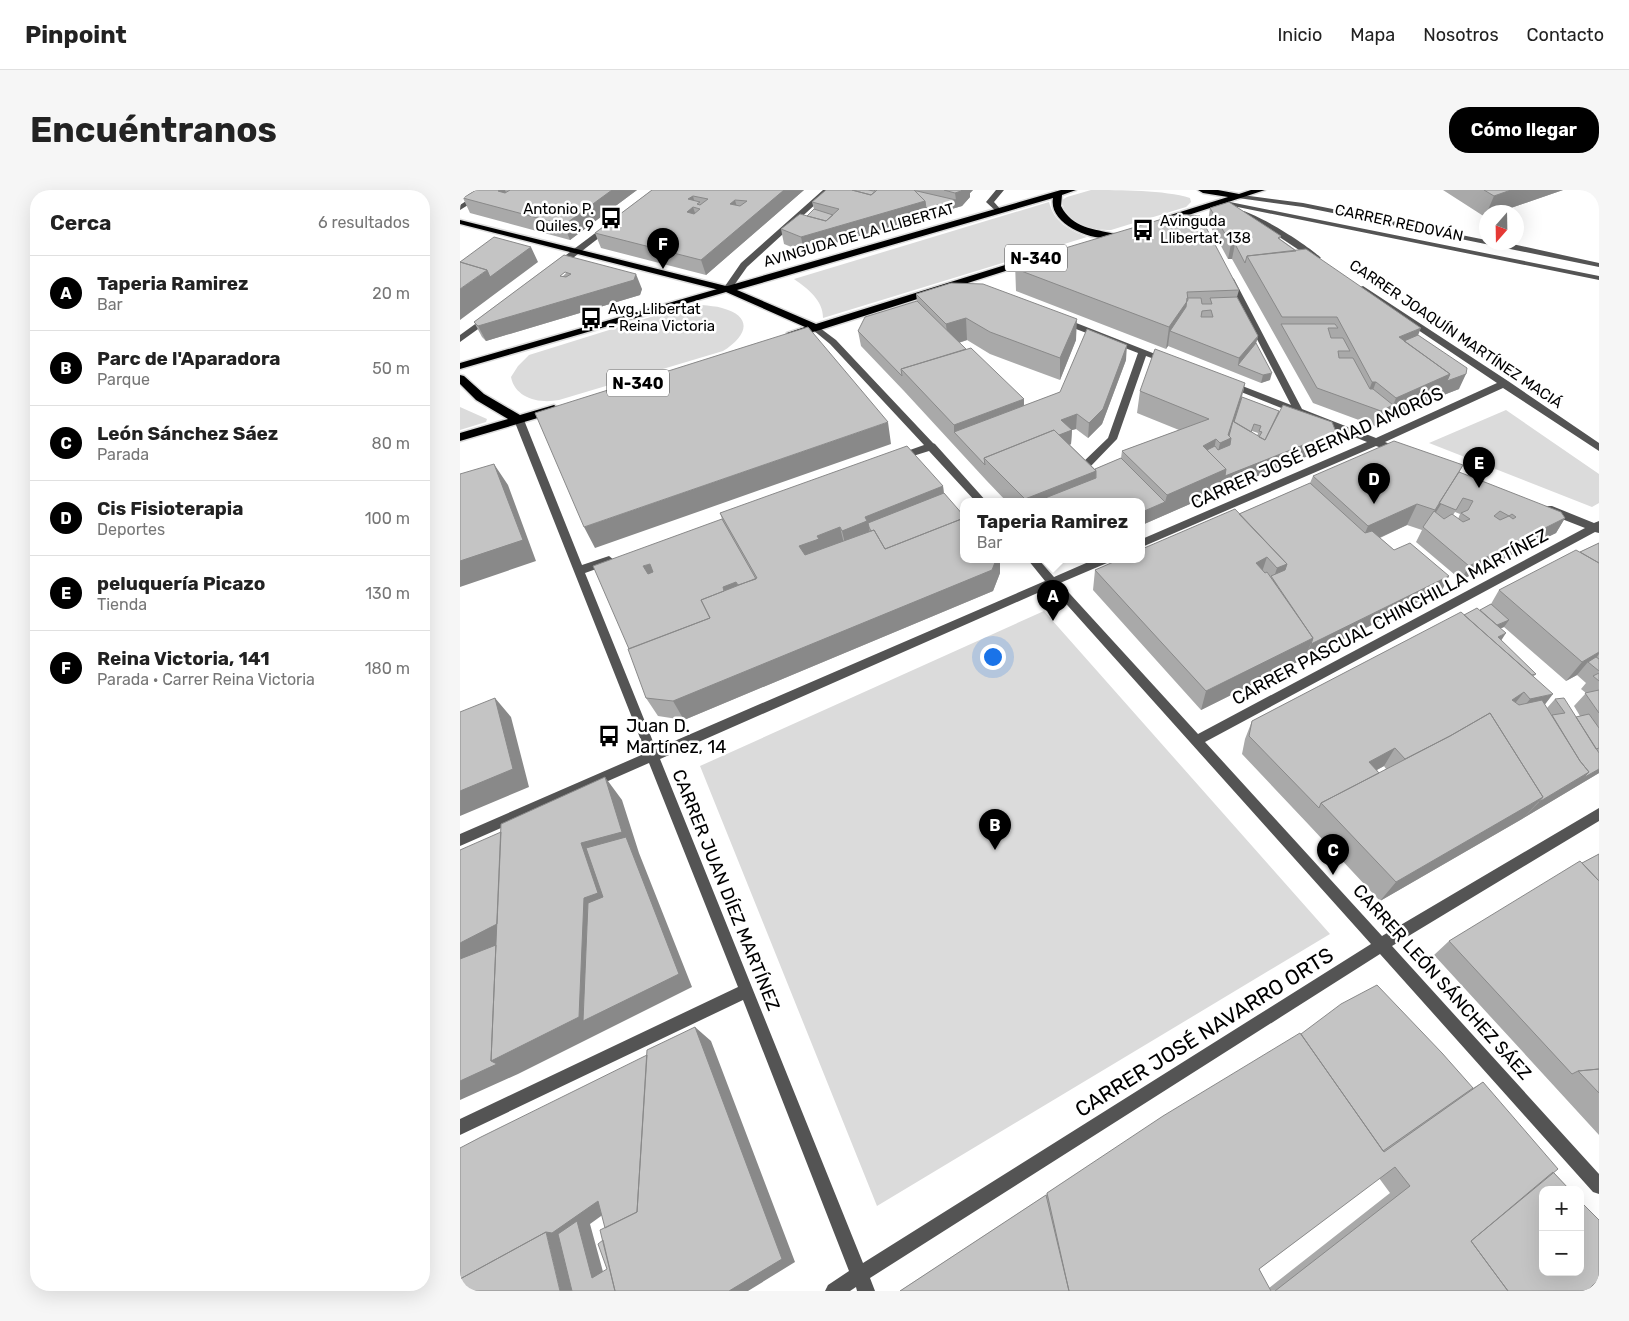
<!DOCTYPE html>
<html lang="es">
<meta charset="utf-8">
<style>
body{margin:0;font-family:Rubik,sans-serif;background:#f6f6f6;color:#222}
.controls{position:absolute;right:15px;bottom:15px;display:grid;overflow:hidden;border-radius:10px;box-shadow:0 5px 20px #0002}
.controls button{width:45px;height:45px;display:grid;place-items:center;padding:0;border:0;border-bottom:1px solid #e0e0e0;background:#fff;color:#222;font:25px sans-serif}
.compass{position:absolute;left:1019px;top:15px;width:45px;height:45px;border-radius:50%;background:#fff;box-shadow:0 5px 20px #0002;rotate:200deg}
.you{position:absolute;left:532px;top:466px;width:18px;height:18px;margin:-12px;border:4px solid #fff;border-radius:50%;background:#1a73e8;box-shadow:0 0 0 8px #1a73e833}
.badge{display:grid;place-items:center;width:32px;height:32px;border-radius:50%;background:#000;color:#fff;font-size:16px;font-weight:700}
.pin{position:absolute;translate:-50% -41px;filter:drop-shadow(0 1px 2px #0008)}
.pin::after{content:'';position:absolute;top:26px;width:18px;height:15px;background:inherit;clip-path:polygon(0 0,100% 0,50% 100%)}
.popup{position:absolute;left:500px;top:308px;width:185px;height:65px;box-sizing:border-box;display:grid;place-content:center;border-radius:10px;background:#fff;filter:drop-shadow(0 1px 4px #0005);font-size:16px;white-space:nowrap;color:#767676}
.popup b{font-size:19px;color:#222}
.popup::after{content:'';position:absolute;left:50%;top:100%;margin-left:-10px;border:10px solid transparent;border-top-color:#fff}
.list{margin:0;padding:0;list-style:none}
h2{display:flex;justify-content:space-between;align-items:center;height:65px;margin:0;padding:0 20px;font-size:21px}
h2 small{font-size:16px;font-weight:400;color:#767676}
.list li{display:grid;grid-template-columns:32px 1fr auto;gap:15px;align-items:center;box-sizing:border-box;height:75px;padding:0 20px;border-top:1px solid #e0e0e0}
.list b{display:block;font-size:19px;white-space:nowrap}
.list p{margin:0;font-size:16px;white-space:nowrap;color:#767676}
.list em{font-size:16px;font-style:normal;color:#767676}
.map{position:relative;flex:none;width:1139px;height:1101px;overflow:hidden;border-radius:20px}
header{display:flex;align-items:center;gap:30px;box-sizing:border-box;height:70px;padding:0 25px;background:#fff;border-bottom:1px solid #e0e0e0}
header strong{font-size:24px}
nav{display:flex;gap:28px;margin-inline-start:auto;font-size:18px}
.intro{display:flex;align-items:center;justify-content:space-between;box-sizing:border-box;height:120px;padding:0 30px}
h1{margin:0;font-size:35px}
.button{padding:12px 22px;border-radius:20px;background:#000;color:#fff;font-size:18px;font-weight:700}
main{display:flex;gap:30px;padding:0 30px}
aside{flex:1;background:#fff;border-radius:20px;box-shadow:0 5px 20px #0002}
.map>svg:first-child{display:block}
</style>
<header>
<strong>Pinpoint</strong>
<nav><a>Inicio</a><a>Mapa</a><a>Nosotros</a><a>Contacto</a></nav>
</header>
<div class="intro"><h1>Encuéntranos</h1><a class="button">Cómo llegar</a></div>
<main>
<aside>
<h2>Cerca<small>6 resultados</small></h2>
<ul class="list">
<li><span class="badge">A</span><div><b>Taperia Ramirez</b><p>Bar</p></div><em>20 m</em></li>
<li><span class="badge">B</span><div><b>Parc de l'Aparadora</b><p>Parque</p></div><em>50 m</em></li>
<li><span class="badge">C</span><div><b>León Sánchez Sáez</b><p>Parada</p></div><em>80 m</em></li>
<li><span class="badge">D</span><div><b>Cis Fisioterapia</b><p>Deportes</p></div><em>100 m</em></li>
<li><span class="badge">E</span><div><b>peluquería Picazo</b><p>Tienda</p></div><em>130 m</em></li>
<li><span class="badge">F</span><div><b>Reina Victoria, 141</b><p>Parada · Carrer Reina Victoria</p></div><em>180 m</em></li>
</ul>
</aside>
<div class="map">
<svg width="1139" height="1101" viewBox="0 0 1139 1101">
<rect width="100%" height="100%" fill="#fff"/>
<path fill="#dbdbdb" d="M631,0C659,0 705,0 730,8L731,12L726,17L651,40C632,40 604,34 602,10L607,7Z
M589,12C594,32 609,40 627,47L363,128C363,110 348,99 334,89Z
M242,115C249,116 256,116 262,118C295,127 286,147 263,161L99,210C79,214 55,208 51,187L58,176L69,165L210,121Z
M0,217L27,229L26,232L0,240Z
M1046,220L1139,284V313L1132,317L969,253Z
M584,421L870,744L417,1016L240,576Z"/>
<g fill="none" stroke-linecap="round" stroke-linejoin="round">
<g stroke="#dbdbdb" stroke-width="3">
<path id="major" d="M0,30L270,97L271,99L267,102L0,34Z"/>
</g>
<g stroke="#dbdbdb" stroke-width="3">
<path id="highway" d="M601,0H616L602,5L601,16C612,38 634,39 655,44V48C634,52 588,35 593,8L277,100L356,134L571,67H577L579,69L577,71L360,140L331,148L327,147L326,145L327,143L345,137L266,102L0,179V173Z
M738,0H758L779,4L791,0H805L707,32H701V28L768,7L743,3Z
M0,185L4,186L24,204L60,225L94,215L100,219L98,222L0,251V243L48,229L16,210L0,194Z"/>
</g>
<path fill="#545454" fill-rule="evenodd" d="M23,0H32L0,20V15Z
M363,0H371L287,77L270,101H264L263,99L281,73Z
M536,0H544L534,12L542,21L538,23L526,12Z
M775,4L843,13L1026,50V52H1043L1139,73V77L843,17L778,8L774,6Z
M760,10L1139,86V90L763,14L759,12Z
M773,19C790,18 848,55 861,68L854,70L797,32L773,23Z
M146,35L153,37L100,78H94V74Z
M770,86L774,89L842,219L916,248L1037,193L900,101V97L903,96L1048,191L1139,253V261L1043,198L925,252L942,259V263H936L916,256L682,357V349L907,252L766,196V192H772L831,215L766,89Z
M29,124L32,125V129L0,152V145Z
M601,127L713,171L708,174L686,166L657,249L629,278L625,279L620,276L621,274L648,248L678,163L598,132L597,130Z
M356,135L376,150L473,253L475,254L527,312H516L469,261L437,271L433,270V266L464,255L370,154L353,140L352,138Z
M59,227L64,230L122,375L149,366L154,370L153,373L125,383L196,559L585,391L568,370H579L594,387L633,370H648L647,373L600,393L738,544L1125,338L1084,322L1083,319L1084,316H1092L1134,333L1139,331V343L1135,342L745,552L922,746L1139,618V631L932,756L1139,984V1004L1133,1002L920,764L410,1088L415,1101H397L396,1097L390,1101H365L368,1095L389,1081L283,810L0,945V929L278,797L189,573L0,656V644L186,563L54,230ZM591,397L911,754L403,1073L200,569Z"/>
<use href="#major" fill="#000" fill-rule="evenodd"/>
<use href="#highway" fill="#000" fill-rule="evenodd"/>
</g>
<path fill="#a9a9a9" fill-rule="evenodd" d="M16,0H177L110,50L10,23L3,8Z
M192,0H344L246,85L141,58L135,43Z
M366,0H513L510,3V7L502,16L344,62L324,54L321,39L347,26L354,19L352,12Z
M983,0H1103L1039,22H1026V27H1025Z
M750,18L821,46L820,49L958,145L999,199L981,206L915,236L853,213L772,69H768L748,32Z
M104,65L182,99L180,105L26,151L22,147L14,132ZM105,82H107L103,86H100Z
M555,73L779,100L777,107L798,146L796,153L810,190L801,193L708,156L706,159L556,101Z
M456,104L616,150L600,190L530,164L507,150L499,153L564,209V216L600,202L666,170L642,234L628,248L616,239L612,240L611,254L610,255L635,279L661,268L662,261L719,240L677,223L680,201L785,193L782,207L876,242L871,257L762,300L682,335V312H547L526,290L444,201L401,156L398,141L457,111ZM792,241L798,243L797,246L792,242Z
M999,282L1105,328L1096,343L1001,390L956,352L962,340L947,335L920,348L934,360L989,386L982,400L741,520L633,400L635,380L779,324L850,293L853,286ZM995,322L1000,324L998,329L993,325Z
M483,296L484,303L540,383L533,401L224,530L198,526L186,508L262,329L260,323Z
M1139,353V583L1062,629L920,711L849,635L782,564L785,549L792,531L1004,425L1020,420L1031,414L1039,400ZM1044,437L1106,491L1117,485L1126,493L1121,499L1126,503L1114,516L1120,526L1116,527L1095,509L1087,518L1085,515L1073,487L1076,484L1041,451V438ZM924,576L926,579L919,583L917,580Z
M1139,664V945L974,765L989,751L1122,673Z
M841,844L1013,898L1023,892L1093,982L1139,1031V1101H440L586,1005L587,1003ZM919,988L930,1003L809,1098L799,1079Z"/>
<path fill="#898989" d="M0,0H7L0,4Z
M40,0H45L50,12L38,1Z
M152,0H177L110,50L104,35Z
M324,0H344L246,85L241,70Z
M502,0H513L510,3V7L502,16L344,62L341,47L465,11L496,10L495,3Z
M1051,0H1103L1039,22H1027L1034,6Z
M233,6L236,18L233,17L238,32L227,22L228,9Z
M275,10L279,25L270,14Z
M771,54H775L772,69H768Z
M71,57L78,72L0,130V99L27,80Z
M176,84L182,99L180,105L26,151L18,136Z
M728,110L724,132L710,141L708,156L706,159L709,137Z
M506,128L507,150L488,156L486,134Z
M617,129L616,150L600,190V168Z
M961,138L952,160L939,147Z
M798,146L794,161L778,175L779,168Z
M667,155L666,170L642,234L628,248L629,233Z
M812,183L810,190L801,193L803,185Z
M990,184H1006L999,199L981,206L927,230L936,208Z
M912,192H916L908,213L904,214Z
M785,193L766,270L755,275L760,253Z
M564,209V231L494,242V235Z
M933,215L927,230L915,236L921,221Z
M617,224L616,239L612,240L611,254L540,284L601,230Z
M428,232L431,254L135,358L124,337Z
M876,242L871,257L762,300L682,335V322L705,312L707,305L766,279Z
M756,249L752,271L743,256Z
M34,274L48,295L76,371L0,397V371Z
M1003,275L992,297L964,341L975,320Z
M636,281L635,302L610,312H565V309Z
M483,296L485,318L409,337L411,352L387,362L382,341L405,327Z
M957,314L947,335L899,357L908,336Z
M1105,328L1096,343L1001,390L1009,376Z
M380,337L385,358L345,376L339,356L357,346Z
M807,367L800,388L796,373Z
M536,370H540V383L533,401L224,530L213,511Z
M190,374L197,388L190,390L183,376Z
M827,374L820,394L811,396L817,378Z
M989,386L982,400L845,468L851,454Z
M276,392L282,406L269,411L263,397Z
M1049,430L1044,437L1024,446L1029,439Z
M1046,443L1037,457L1038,447Z
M853,448L845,468L741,520L746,501Z
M1139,462V464L1131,474L1128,472L1117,485L1106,491L1122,472Z
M1064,502L1049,521L1052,510Z
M1093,504L1080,521L1055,528L1070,509Z
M35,508L51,527L69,597L0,626V601Z
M935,558L924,576L898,590L909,572Z
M1139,579V583L1062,629L1079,612L1129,582Z
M145,587L162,610L179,663L232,797L58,884L0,910V890L31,871L0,777V753L121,653Z
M1083,607L1062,629L920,711L936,692Z
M235,837L251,851L335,1072L288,1101H269Z
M138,1011L155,1016L130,1034L145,1089L125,1101H100L86,1042Z"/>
<path fill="#c4c4c4" stroke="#898989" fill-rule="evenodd" d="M16,0H40L38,1L45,3L50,0H152L104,35L3,8Z
M192,0H324L241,70L135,43ZM233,6L248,9L240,15L237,14L240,12L228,9ZM275,10L287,11L280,16L270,14ZM233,17L240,19L234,24L227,22Z
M366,0H392L411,5L417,0H454L465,11L341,47L321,39L340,24L366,31L379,19L352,12Z
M392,0H408L414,1L415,0H417L411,5Z
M484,0H502L501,1L495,3Z
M1024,0H1051L1034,6Z
M455,1H457L496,10L466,18L465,11Z
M769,12L821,46L818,48L836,61L787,66L785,73L775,54H771L750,18Z
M354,19L373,25L366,31L347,26Z
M719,24L740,26L779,100L727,102L728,110L709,137L556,79L555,73Z
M34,47L71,57L30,87L27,80L0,72Z
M846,59L961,138L939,147L990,184L936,208L916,192H912L877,127H822L787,66Z
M104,65L176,84L174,90L18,136L14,132ZM105,82L111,84L106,87L100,86Z
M0,72L27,80L0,99Z
M491,93L523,94L617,129L600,168L530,142L506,128L486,134L456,104Z
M777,107L798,146L779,168L710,141L726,117L727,108H741L742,114H752L750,108ZM751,120L753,127H741L742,121Z
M457,111L506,159L441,179L442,186L398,141L405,127Z
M821,134H875L878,138H868L871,148H883L890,161H878L879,168H893L910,199H913L933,215L921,221L857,198Z
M348,137L428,232L124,337L75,223Z
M627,139L667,155L643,219L629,233L617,224L601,230L612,240L599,245L594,240L524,268L525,275L494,242L600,202Z
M958,145L1007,178L1006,184L987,191L990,184L944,151Z
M796,153L812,183L803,185L778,175Z
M511,158L564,209L494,235L441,179Z
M695,159L785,193L768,245L771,248L760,253L756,249L743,256L766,279L707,305L662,261L749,229L680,201Z
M782,207L819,221L805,250L799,247L802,242L799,241L801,236L794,234L791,242L774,232Z
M823,215L872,232L876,242L765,286L766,279L747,260L755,256L758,260L770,255L771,248L769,246L773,231L805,250Z
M594,240L636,281L565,309L524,268Z
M934,251L1003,275L975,320L957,314L908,336L853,286Z
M447,256L483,296L405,327L407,331L382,341L380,337L357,346L359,349L339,356L345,365L414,340L425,359L504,328V370H536L532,380L213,511L186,508L168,459L250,428L241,410L297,388L260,323Z
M661,268L705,312L682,322V312H575L636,288V281L635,279Z
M34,274L63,350L0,371V284Z
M999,282L1101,322L1105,328L1009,376L963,337L974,321L984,329L992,324L1003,332L1010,329L1001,323L1008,320L1013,311L1003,308L996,320L979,313ZM1040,321L1049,326L1052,324L1056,327L1053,329L1049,326L1040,330L1034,326Z
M850,293L905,343L912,341L934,360L950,353L989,386L851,454L853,448L811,386L825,380L827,374L779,324Z
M484,303L504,326V328L425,359L414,340L411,341L409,337L408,333Z
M775,319L827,374L817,378L807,367L796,373L805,383L807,382L853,448L746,501L635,380L658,370H682V359Z
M262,329L296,389L278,395L276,392L263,397L264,401L241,410L250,428L169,459L133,376ZM190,374L193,382L188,384L183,376Z
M1139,353V373L1120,362Z
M1116,360L1139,373V462L1122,472L1039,400Z
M1031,414L1049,430L1037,435L1020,420Z
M1017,418L1046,443L1038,447L1076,484L1072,485L1004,425Z
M1001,422L1093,504L1070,509L1064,502L1052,510L1059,515L1082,510L1120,571L1129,582L1079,612L1083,607L1030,523L990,546L945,569L935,558L909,572L919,583L861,613L859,618L789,546L792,531Z
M1136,467L1139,469V481L1128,472Z
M1139,483V491L1133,486Z
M1139,500V523L1125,503Z
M35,508L53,579L0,601V522Z
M1104,508L1139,563V579L1123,588L1129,582L1120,571L1092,525L1105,523L1095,509Z
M1030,523L1083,607L936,692L861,613L990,546Z
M1129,524L1139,538V558L1136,559L1116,527Z
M145,587L162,642L121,653L138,703L124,708L119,827L31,871L41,634Z
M41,642L37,734L0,753V660Z
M166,647L219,784L123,831L128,713L143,707L126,658Z
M1139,664V691L1122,673Z
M1120,671L1139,691V879L1118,881L1112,884L989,751Z
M36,755L31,871L37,874L0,891V769Z
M917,795L982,863L1013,898L923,961L841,844L881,814Z
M235,837L322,1069L269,1101H155L140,1040L177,1022L187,860Z
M840,843L924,962L1023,892L1098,979L1011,1051L1048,1101H815L950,996L935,977L799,1079L811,1101H609L587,1003L703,926Z
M187,865L177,1022L145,1038L138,1011L92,1043L86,1042L0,1089V958L21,947Z
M1139,879V903L1118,881Z
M1093,982L1110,1000H1083V1082H1120V1011L1139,1030V1089L1127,1101H1048L1011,1051Z
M586,1005L609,1101H440Z
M117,1031L132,1088L147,1079L138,1054L143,1050L155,1101H112L98,1044Z
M86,1042L100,1101H0V1089Z
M1139,1095V1101H1133Z"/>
<defs>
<g id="bus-bare" transform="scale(1.725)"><path d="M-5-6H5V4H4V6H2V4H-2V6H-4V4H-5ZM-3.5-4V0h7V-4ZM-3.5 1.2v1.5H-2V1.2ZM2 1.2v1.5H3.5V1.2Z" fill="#000" stroke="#fff" stroke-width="2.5" paint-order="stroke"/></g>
</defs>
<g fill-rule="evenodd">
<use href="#bus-bare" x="151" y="28"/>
<use href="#bus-bare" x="683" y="40"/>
<use href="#bus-bare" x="131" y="128"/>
<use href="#bus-bare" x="149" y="546"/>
</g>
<g text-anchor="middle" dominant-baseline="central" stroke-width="5" stroke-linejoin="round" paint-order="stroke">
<g font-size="15" fill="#000" stroke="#fff" text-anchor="start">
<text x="134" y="19" text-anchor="end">Antonio P.<tspan x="134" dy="17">Quiles, 9</tspan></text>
<text x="700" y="31">Avinguda<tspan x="700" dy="17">Llibertat, 138</tspan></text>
<text x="148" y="119">Avg. Llibertat<tspan x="148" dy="17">- Reina Victoria</tspan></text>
</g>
<g font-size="15" fill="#000" stroke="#fff">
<text transform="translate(939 33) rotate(12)">CARRER REDOVÁN</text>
<text transform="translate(399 45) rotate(-16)">AVINGUDA DE LA LLIBERTAT</text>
<text transform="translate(996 144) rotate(34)">CARRER JOAQUÍN MARTÍNEZ MACIÁ</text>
</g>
<g fill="#fff" stroke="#4c4c4c" stroke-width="1">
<rect x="545" y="54.5" width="62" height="27" rx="4"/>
<rect x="147" y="179.5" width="62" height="27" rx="4"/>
</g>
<g font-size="16" font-weight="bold" fill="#000">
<text x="576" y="68">N-340</text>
<text x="178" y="193">N-340</text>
</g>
<g font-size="18" fill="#000" stroke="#fff">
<text transform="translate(857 258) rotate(-24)">CARRER JOSÉ BERNAD AMORÓS</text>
<text transform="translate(930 427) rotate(-28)">CARRER PASCUAL CHINCHILLA MARTÍNEZ</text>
<text transform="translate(266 700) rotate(68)">CARRER JUAN DÍEZ MARTÍNEZ</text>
<text transform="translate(982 792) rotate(48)">CARRER LEÓN SÁNCHEZ SÁEZ</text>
</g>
<g font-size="18" fill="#000" stroke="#fff" text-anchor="start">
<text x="166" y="536">Juan D.<tspan x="166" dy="21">Martínez, 14</tspan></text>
</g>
<g font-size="21" fill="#000" stroke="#fff">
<text transform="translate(744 842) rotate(-32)">CARRER JOSÉ NAVARRO ORTS</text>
</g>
</g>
</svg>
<div class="controls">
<button>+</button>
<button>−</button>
</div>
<svg class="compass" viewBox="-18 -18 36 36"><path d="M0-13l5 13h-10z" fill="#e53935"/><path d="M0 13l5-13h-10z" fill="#767676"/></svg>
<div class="you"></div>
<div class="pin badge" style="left:593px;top:431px">A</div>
<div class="popup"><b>Taperia Ramirez</b>Bar</div>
<div class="pin badge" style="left:535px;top:660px">B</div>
<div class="pin badge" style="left:873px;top:685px">C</div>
<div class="pin badge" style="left:914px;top:314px">D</div>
<div class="pin badge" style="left:1019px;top:298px">E</div>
<div class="pin badge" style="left:203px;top:79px">F</div>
</div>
</main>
